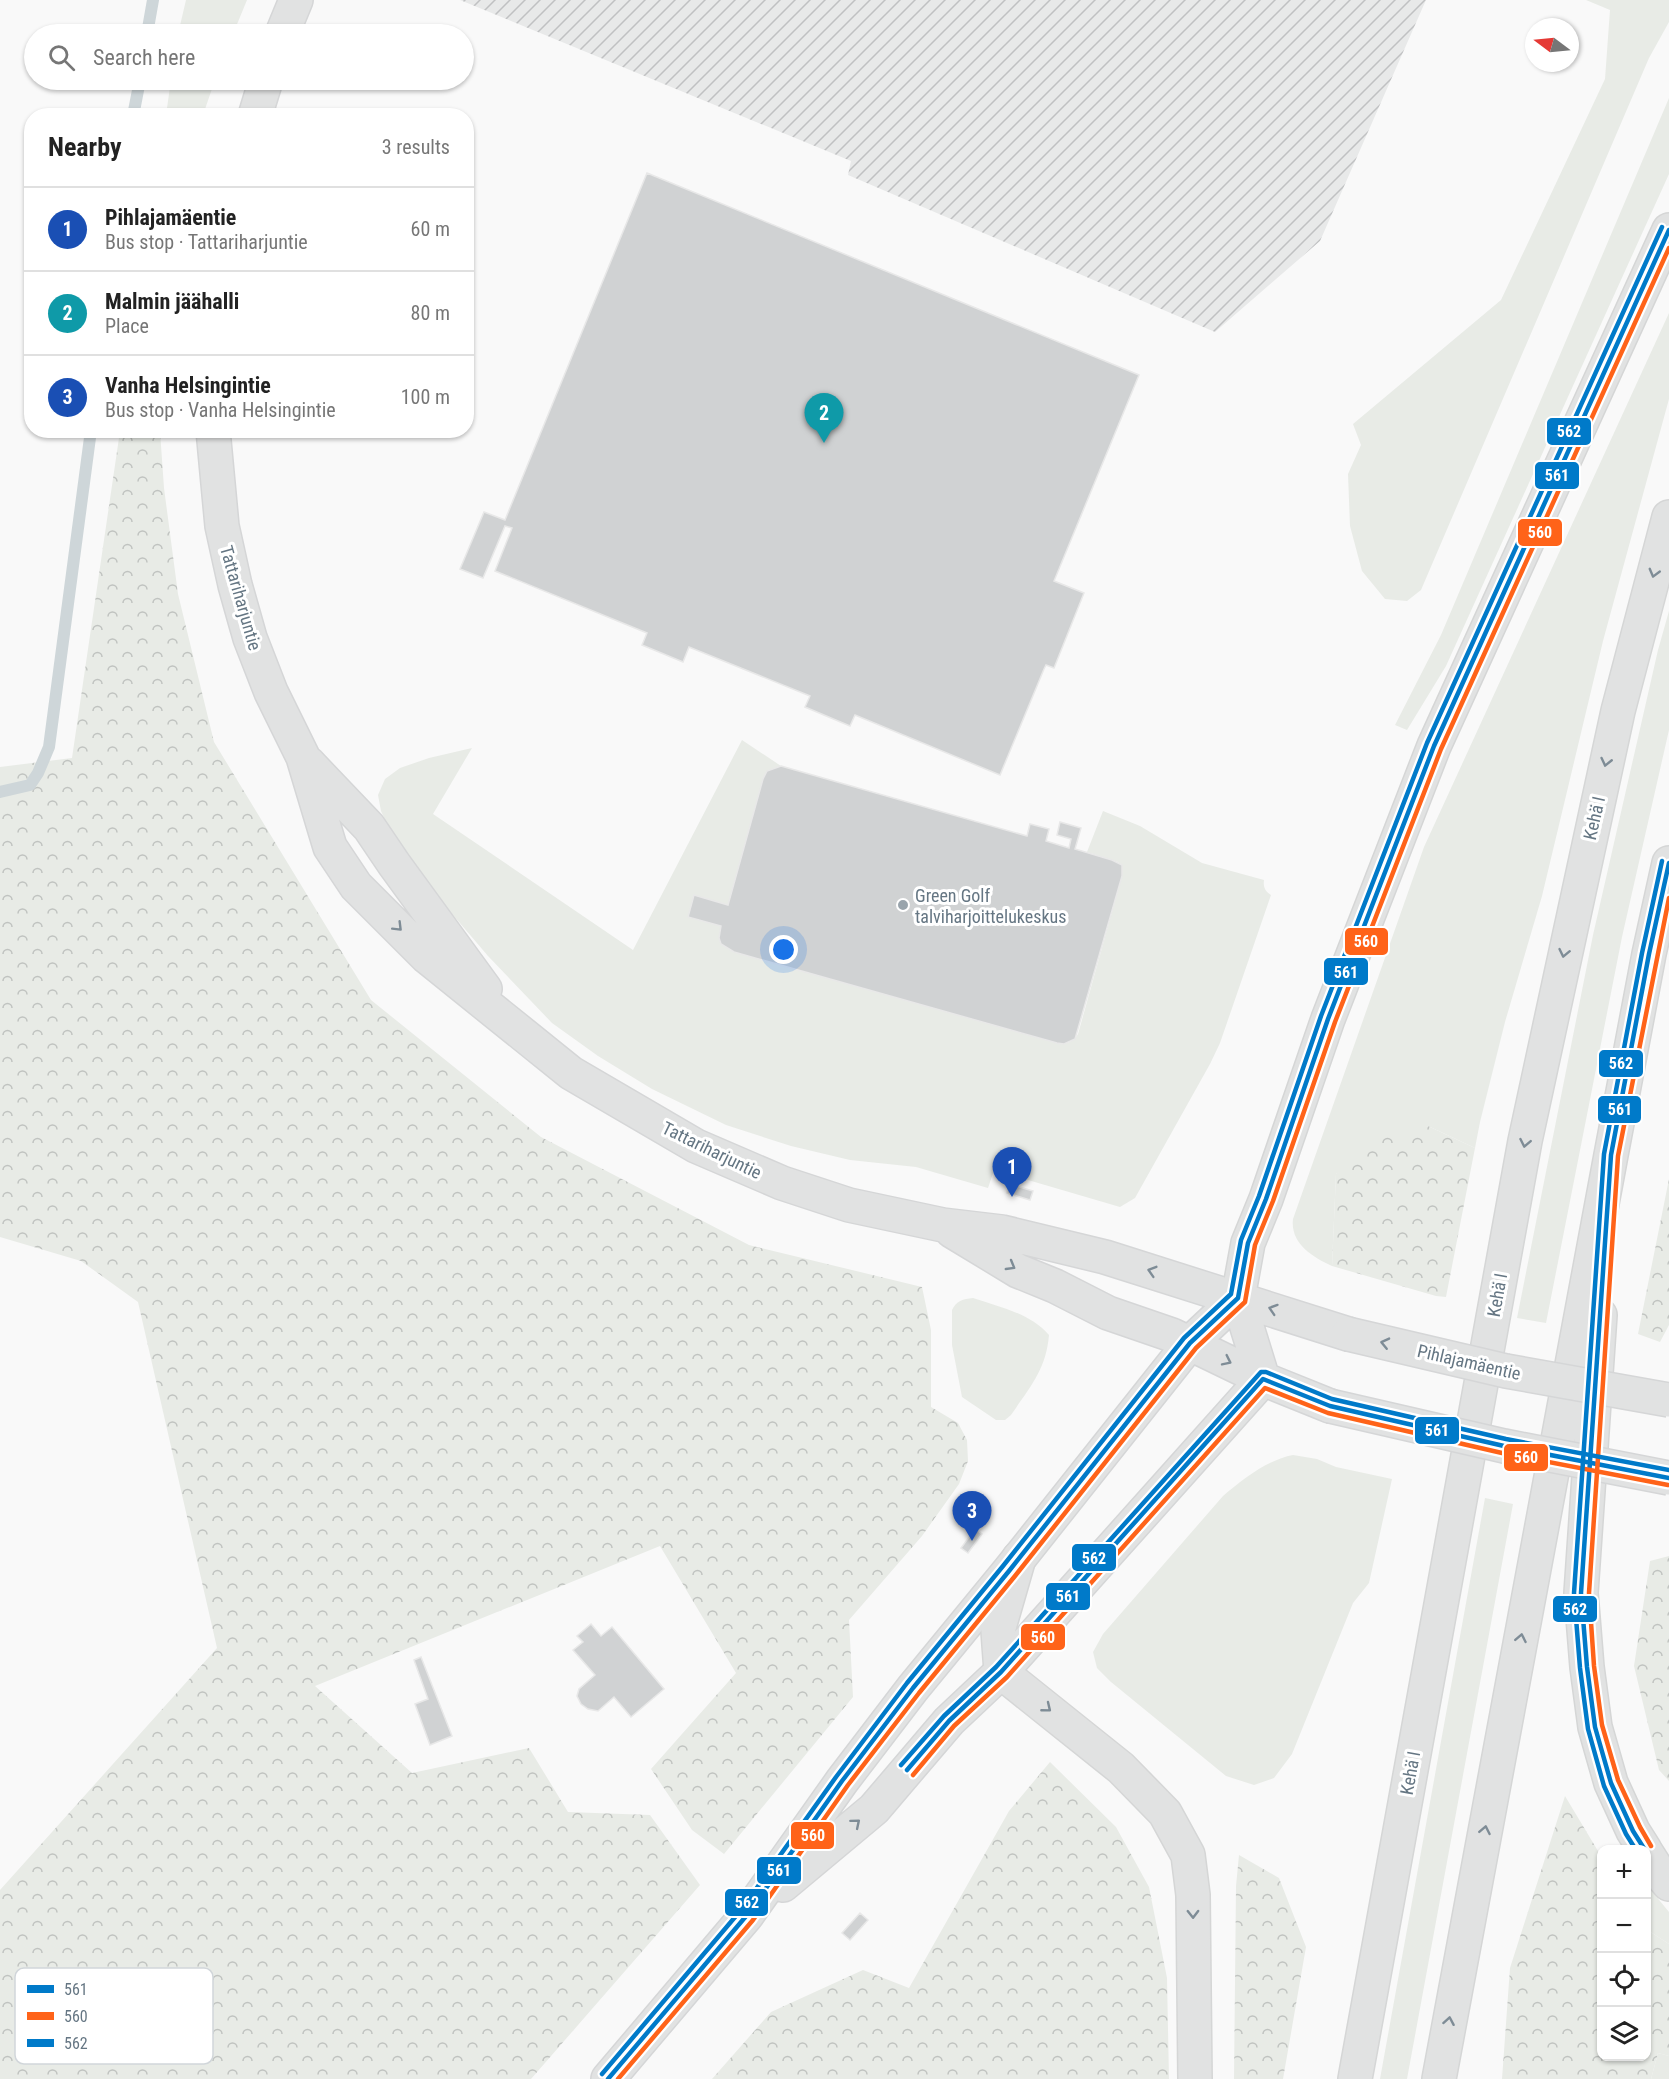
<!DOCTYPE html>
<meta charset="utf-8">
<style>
body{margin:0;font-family:"Roboto Condensed",sans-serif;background:#f6f6f6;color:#222}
.controls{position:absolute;right:18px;bottom:18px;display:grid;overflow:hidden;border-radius:12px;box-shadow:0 2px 4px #0004}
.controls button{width:54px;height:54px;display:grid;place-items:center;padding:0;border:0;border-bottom:2px solid #e0e0e0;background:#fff;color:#222;font:30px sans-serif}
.compass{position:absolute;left:1525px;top:18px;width:54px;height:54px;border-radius:50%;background:#fff;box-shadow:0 2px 4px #0004;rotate:286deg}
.you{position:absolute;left:784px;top:950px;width:21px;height:21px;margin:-15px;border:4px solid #fff;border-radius:50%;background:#1a73e8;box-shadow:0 0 0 9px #1a73e833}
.badge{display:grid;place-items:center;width:39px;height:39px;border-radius:50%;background:#7c3aed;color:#fff;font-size:20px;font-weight:700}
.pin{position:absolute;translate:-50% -50px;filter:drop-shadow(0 2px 3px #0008)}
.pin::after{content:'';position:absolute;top:32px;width:21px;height:18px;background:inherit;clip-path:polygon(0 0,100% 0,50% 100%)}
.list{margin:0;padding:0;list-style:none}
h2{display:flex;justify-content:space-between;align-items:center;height:78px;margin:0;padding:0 24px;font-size:26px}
h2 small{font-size:20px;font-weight:400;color:#767676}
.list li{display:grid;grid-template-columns:39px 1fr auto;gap:18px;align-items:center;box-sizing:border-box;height:84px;padding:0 24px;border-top:2px solid #e0e0e0}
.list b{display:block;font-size:22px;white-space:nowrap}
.list p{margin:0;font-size:20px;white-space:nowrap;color:#767676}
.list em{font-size:20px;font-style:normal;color:#767676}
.icon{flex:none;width:33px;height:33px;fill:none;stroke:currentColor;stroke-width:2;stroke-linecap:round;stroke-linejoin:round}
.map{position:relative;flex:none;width:1669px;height:2079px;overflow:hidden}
.search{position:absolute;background:#fff;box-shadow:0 2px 4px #0004;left:24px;top:24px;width:450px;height:66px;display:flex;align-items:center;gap:15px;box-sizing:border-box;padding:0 21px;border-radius:33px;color:#767676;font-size:22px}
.panel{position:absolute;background:#fff;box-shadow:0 2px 4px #0004;left:24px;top:108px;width:450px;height:330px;border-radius:24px}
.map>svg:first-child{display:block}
</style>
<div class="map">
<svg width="1669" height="2079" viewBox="0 0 1669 2079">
<defs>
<pattern id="industrial-furrows" width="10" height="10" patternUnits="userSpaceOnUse" patternTransform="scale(1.5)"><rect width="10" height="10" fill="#e8e9e9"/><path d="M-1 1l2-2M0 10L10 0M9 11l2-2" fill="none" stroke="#c0c1c2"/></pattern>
<pattern id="forest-crowns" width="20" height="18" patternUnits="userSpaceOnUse" patternTransform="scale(1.5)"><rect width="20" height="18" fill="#e8ebe6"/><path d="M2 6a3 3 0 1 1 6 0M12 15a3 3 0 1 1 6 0" fill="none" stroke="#c0c3c0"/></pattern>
</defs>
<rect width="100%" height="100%" fill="#f9f9f9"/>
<path fill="url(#industrial-furrows)" d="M460,0H1426L1320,241L1215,332L848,175L851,161Z"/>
<path fill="#e8ebe6" d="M186,0H247L233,34H178Z
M1586,0H1669V22L1649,58L1421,590L1407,601L1385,599L1362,571L1350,526L1348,474L1361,445L1353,424L1501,300L1605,79L1610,10Z
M171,80H215L203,115H166Z
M1669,98V174L1446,666L1407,730L1395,725L1441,635Z
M1669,313V399L1603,641L1542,896L1505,1022L1480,1122L1475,1148L1428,1126L1336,1174L1332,1266C1312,1257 1290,1243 1293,1219L1424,847Z
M1669,611V730L1622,937L1546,1323L1517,1318L1593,935L1658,650Z
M742,740L781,766L767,771L763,779L728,905L694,895L688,917L721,926C718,940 722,946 734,952L1057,1043C1066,1045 1073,1042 1078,1034L1122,876V866L1118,862L1087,852L1103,811L1140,826L1202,863L1264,880C1263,887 1265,891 1271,895L1220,1043L1210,1064L1135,1198L1120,1207L994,1170L988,1188L916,1167L850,1160L791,1146L726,1125L652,1089L598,1056L552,1023L488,956L430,888L392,835L381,811L378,795L385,779L400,768L429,758L472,748L433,814L633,950Z
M973,1298C999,1307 1030,1313 1049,1335C1046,1370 1030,1387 1011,1415L1005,1420H996L962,1397L952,1345V1310C956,1301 963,1299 973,1298Z
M1293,1455L1317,1459L1336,1467L1392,1479L1369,1583L1353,1603L1292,1754L1274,1778L1254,1785L1226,1776L1111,1682L1097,1668L1093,1652L1103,1634L1223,1496C1243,1479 1267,1460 1293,1455Z
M1485,1498L1513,1504L1407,2079H1380Z
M1646,1884L1669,1912V1944L1649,1931L1647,1927Z
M1658,2053L1669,2056V2079H1651Z"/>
<path fill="url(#forest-crowns)" d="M120,431H160L164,488L178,594L214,742L371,1000L541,1137L749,1245L922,1287L931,1330V1407L958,1423L967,1440L968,1461L959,1484L922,1536L849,1620L853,1697L724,1854L692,1830L651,1769L736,1673L660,1546L315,1686L412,1773L529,1748L568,1812L650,1815L700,1885L531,2079H0V1890L217,1648L138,1302L81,1261L0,1237V767L72,758Z
M1428,1126L1475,1148L1446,1297L1436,1296L1332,1266L1336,1174L1383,1137Z
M1669,1179V1325L1660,1342L1638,1334Z
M1669,1556V1781L1659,1770L1634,1666L1650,1561Z
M1050,1762L1116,1827L1149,1887L1167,1978L1169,2079H712L771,2012L863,1970L909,1988L1009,1811Z
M1565,1796L1601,1856L1602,2056H1646L1647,1927L1649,1931L1669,1944V2056L1658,2053L1651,2079H1502L1510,1968Z
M1239,1855L1279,1878L1306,1947L1283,2079H1234L1236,1886Z"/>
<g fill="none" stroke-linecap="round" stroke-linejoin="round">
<path stroke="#ced6d9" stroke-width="12" d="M147,34L153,0
M133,116L140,80
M0,792L30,785L38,773L49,747L91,430"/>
</g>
<path fill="#d0d2d3" stroke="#e8e8e8" stroke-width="1.5" d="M647,173L1139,375L1054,581L1084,593L1054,668L1046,665L1044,669L1000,775L855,715L850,726L805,707L810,696L689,647L683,662L642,645L647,633L495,571L512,528L505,526L483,578L460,569L484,512L505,520Z
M781,766L1027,836L1030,824L1049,829L1046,841L1069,848L1071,839L1057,835L1060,822L1081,828L1075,849L1112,860L1122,865V876L1075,1039L1064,1044L1057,1043L734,952L721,944L719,938L721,926L688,917L694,895L728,905L763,779L767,771Z
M1009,1184L1033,1191L1030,1200L1007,1193Z
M975,1529L982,1534L968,1553L961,1548Z
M591,1624L601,1636L612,1627L664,1689L631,1717L614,1697L598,1711L588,1709L581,1704L577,1696L579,1689L595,1675L573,1650L583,1642L577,1636Z
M421,1657L452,1736L430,1745L415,1704L428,1699L414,1660Z
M860,1913L868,1920L850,1940L842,1933Z"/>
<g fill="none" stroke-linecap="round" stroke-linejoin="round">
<g stroke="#d5d6d7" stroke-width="36">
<path id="major" d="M282,34L296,0
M255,116L266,80
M213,430L222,526L235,585L250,638L271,692L303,757L330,847L356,886L427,957L571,1073L696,1146L782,1183L849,1205L943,1225L1002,1232L1105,1257L1348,1334
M308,763L369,827L394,864L485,989
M952,1231L1018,1271L1055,1286L1108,1313L1172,1335L1263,1379L1330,1406
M1238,1298L1263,1379
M783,1885L874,1809L949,1721L1001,1672L1263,1379
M608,2079L747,1915L842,1781L913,1688L1009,1571L1190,1343L1238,1298"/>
</g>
<g stroke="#d5d6d6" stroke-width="36">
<path id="highway" d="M1238,1298L1248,1243L1266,1199L1328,1019L1434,746L1669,230
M1600,1315L1581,1593L1587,1667L1595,1727L1611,1783L1633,1831L1645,1850
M1019,1558L998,1631L1001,1672L1121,1768L1165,1813L1188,1855L1193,1895L1195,2079
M1646,1852L1658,1871L1669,1884
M1355,2079L1525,1141L1618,711L1669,517
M1439,2079L1611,1155L1649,954L1669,863"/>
</g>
<use href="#major" stroke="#e1e2e2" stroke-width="33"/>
<use href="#highway" stroke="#e1e2e2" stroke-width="33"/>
<g stroke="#d5d6d7" stroke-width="36" stroke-linecap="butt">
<path id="major-bridge" d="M1348,1334L1506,1371L1669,1400
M1330,1406L1504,1446L1669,1478"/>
</g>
<use href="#major-bridge" stroke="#e1e2e2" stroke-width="33"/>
<g stroke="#fff" stroke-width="9">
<path id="bus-1" d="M907,1770L949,1721L1001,1672L1263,1379L1330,1406L1504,1446L1669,1478
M1645,1850L1633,1831L1611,1783L1595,1727L1587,1667L1581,1593L1611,1155L1649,954L1669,863
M608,2079L747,1915L842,1781L913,1688L1009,1571L1190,1343L1238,1298L1248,1243L1266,1199L1328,1019L1434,746L1669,230"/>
</g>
<g stroke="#fff" stroke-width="9">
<path id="bus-2" d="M913,1775L954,1726L1007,1677L1265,1388L1328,1413L1502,1453L1668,1485
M1651,1846L1640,1827L1618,1780L1602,1725L1594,1666L1589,1593L1618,1156L1669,898
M618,2079L753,1920L848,1785L919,1693L1015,1576L1196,1348L1245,1302L1255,1245L1273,1201L1335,1022L1441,749L1669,248"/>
</g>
<g stroke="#fff" stroke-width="9">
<path id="bus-3" d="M901,1765L944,1716L996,1667L1261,1372H1266L1332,1399L1506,1439L1669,1470
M1636,1850L1626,1834L1604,1786L1588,1729L1580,1668L1574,1593L1604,1154L1642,953L1662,861
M602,2074L741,1910L836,1777L907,1683L1003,1566L1184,1338L1231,1294L1241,1240L1259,1196L1321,1016L1427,743L1662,227"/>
</g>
<use href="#bus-1" stroke="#007ac9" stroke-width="4.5"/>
<use href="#bus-2" stroke="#ff6319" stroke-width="4.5"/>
<use href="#bus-3" stroke="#007ac9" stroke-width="4.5"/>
</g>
<defs><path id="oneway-chevron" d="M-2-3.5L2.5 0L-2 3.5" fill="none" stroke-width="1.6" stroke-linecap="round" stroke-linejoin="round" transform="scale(1.5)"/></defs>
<g stroke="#7e8c96">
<use href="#oneway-chevron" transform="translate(1654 573) rotate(105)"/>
<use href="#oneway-chevron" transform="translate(1606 762) rotate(103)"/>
<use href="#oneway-chevron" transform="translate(398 927) rotate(45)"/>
<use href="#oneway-chevron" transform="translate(1564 953) rotate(102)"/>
<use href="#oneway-chevron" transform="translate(1525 1143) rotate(101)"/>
<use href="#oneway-chevron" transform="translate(1011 1266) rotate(30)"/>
<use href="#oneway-chevron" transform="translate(1152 1271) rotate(-163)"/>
<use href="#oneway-chevron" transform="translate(1273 1309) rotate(-162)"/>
<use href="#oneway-chevron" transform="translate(1385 1343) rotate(-167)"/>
<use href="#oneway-chevron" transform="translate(1227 1361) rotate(26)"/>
<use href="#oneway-chevron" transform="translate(1521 1638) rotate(-79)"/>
<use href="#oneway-chevron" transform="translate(1047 1708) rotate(39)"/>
<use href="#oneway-chevron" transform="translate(856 1823) rotate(-40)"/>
<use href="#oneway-chevron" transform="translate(1485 1830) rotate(-79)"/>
<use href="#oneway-chevron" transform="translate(1193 1914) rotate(89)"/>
<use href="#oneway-chevron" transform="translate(1449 2021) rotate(-80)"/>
</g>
<circle fill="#99a4ac" stroke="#fff" stroke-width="2" cx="903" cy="905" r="6"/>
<g text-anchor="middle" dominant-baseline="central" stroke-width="6" stroke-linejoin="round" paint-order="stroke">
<g font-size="18" fill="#657683" stroke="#fff">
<text transform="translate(241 598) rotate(74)">Tattariharjuntie</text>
<text transform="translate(1594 818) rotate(-77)">Kehä I</text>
<text transform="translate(712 1150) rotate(26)">Tattariharjuntie</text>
<text transform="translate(1497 1295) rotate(-80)">Kehä I</text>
<text transform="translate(1469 1362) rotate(13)">Pihlajamäentie</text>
<text transform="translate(1410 1773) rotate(-80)">Kehä I</text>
</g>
<g font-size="18" fill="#657683" stroke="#fff" text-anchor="start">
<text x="915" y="895">Green Golf<tspan x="915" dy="21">talviharjoittelukeskus</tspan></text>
</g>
</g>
<rect x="15" y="1968" width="198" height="96" rx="9" fill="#fff" stroke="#d1d6da" stroke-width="1.5"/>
<rect x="27" y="1985" width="27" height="8" fill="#007ac9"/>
<rect x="27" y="2012" width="27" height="8" fill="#ff6319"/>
<rect x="27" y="2039" width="27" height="8" fill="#007ac9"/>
<g font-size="16" fill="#657683">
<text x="64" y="1995">561</text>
<text x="64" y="2022">560</text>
<text x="64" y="2049">562</text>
</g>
<g stroke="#fff" stroke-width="2">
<rect x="1546" y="417" width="46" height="29" rx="6" fill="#007ac9"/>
<rect x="1534" y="461" width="46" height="29" rx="6" fill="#007ac9"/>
<rect x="1517" y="518" width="46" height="29" rx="6" fill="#ff6319"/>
<rect x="1344" y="927" width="45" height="29" rx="6" fill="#ff6319"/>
<rect x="1323" y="957" width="46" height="29" rx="6" fill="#007ac9"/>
<rect x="1598" y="1049" width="46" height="29" rx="6" fill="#007ac9"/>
<rect x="1597" y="1095" width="45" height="29" rx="6" fill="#007ac9"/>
<rect x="1414" y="1416" width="46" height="29" rx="6" fill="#007ac9"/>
<rect x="1503" y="1443" width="46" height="29" rx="6" fill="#ff6319"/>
<rect x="1071" y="1543" width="46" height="29" rx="6" fill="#007ac9"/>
<rect x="1045" y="1582" width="46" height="29" rx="6" fill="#007ac9"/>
<rect x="1552" y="1595" width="46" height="28" rx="6" fill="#007ac9"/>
<rect x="1020" y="1623" width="46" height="28" rx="6" fill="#ff6319"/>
<rect x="790" y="1821" width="45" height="29" rx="6" fill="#ff6319"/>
<rect x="756" y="1856" width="46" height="29" rx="6" fill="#007ac9"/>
<rect x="724" y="1888" width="45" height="29" rx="6" fill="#007ac9"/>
</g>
<g font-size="16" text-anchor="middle" font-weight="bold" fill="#fff">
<text x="1569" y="437">562</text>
<text x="1557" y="481">561</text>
<text x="1540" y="538">560</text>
<text x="1366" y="947">560</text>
<text x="1346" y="978">561</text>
<text x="1621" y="1069">562</text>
<text x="1620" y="1115">561</text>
<text x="1437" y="1436">561</text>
<text x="1526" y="1463">560</text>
<text x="1094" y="1564">562</text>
<text x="1068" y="1602">561</text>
<text x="1575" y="1615">562</text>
<text x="1043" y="1643">560</text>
<text x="813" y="1841">560</text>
<text x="779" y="1876">561</text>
<text x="747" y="1908">562</text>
</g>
</svg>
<div class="controls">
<button>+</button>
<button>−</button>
<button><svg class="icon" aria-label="locate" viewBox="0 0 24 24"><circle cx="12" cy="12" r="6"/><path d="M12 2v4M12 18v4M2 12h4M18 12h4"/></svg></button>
<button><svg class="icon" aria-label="layers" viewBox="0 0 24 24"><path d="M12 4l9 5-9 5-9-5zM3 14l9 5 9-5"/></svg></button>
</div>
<svg class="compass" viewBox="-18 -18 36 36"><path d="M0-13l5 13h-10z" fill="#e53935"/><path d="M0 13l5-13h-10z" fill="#767676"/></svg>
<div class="you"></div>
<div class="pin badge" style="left:1012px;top:1197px;background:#1a4fb4">1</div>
<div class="pin badge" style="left:824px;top:443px;background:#0f9aa8">2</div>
<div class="pin badge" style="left:972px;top:1541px;background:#1a4fb4">3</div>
<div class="search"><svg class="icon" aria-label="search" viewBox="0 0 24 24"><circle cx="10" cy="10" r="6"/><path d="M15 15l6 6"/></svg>Search here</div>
<section class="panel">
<h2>Nearby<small>3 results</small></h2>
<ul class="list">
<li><span class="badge" style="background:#1a4fb4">1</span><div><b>Pihlajamäentie</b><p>Bus stop · Tattariharjuntie</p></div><em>60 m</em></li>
<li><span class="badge" style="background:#0f9aa8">2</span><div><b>Malmin jäähalli</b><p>Place</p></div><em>80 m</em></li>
<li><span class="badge" style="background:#1a4fb4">3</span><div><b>Vanha Helsingintie</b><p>Bus stop · Vanha Helsingintie</p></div><em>100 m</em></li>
</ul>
</section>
</div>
